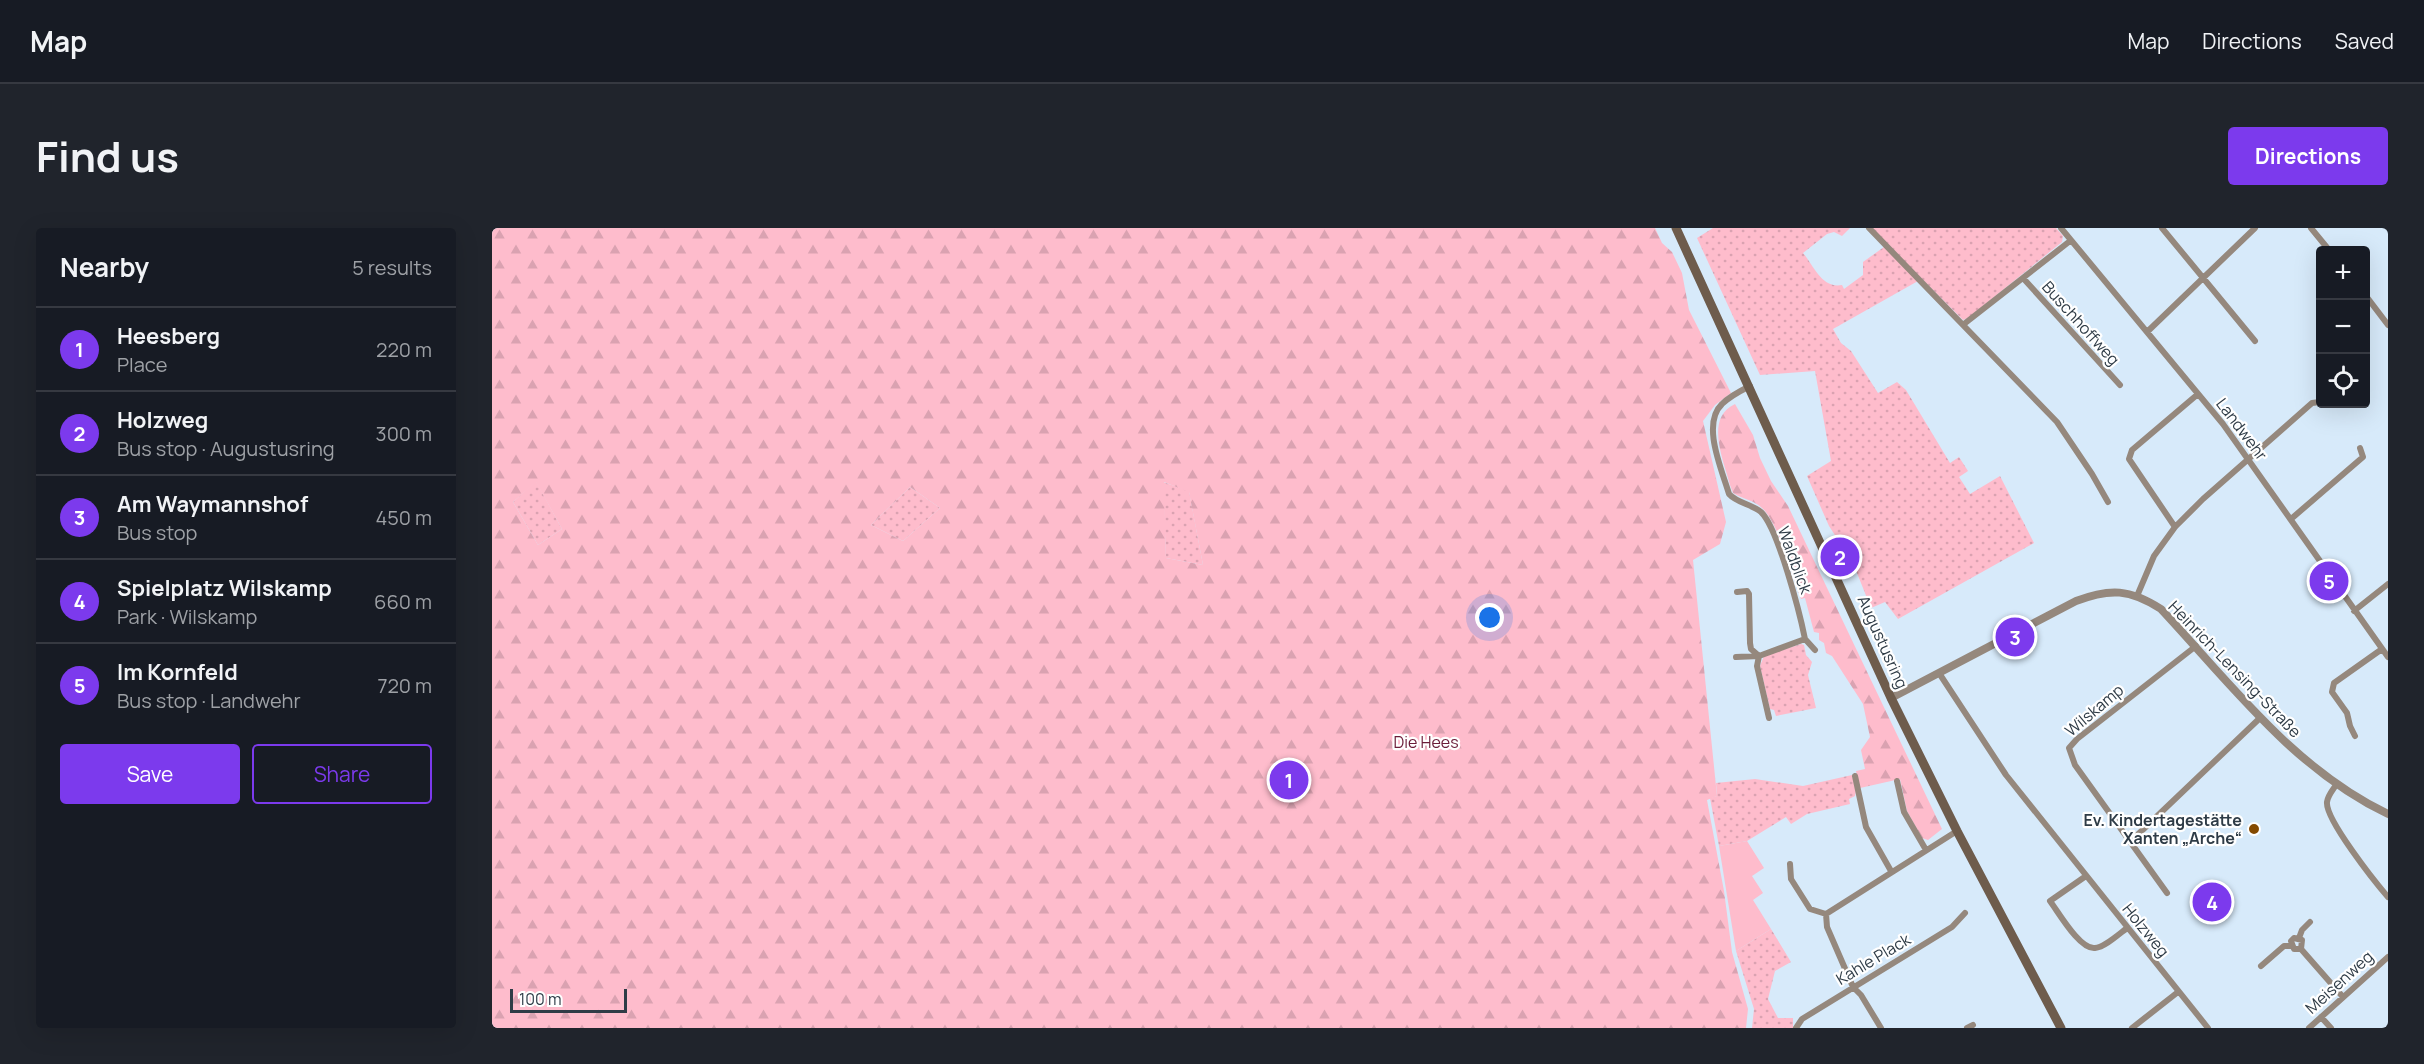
<!DOCTYPE html>
<meta charset="utf-8">
<style>
body{margin:0;font-family:Manrope,sans-serif;background:#20242c;color:#f1f3f6}
.controls{position:absolute;right:18px;top:18px;display:grid;overflow:hidden;border-radius:6px;box-shadow:0 6px 24px #0002}
.controls button{width:54px;height:54px;display:grid;place-items:center;padding:0;border:0;border-bottom:2px solid #363941;background:#171b24;color:#f1f3f6;font:30px sans-serif}
.scale{position:absolute;left:18px;bottom:15px;width:117px;box-sizing:border-box;padding-left:6px;border:3px solid #2f3c47;border-top:0;font-size:16px;line-height:21px;white-space:nowrap;color:#2f3c47;-webkit-text-stroke:4px #fff;paint-order:stroke}
.you{position:absolute;left:998px;top:390px;width:21px;height:21px;margin:-15px;border:4px solid #fff;border-radius:50%;background:#1a73e8;box-shadow:0 0 0 9px #1a73e833}
.badge{display:grid;place-items:center;width:39px;height:39px;border-radius:50%;background:#7c3aed;color:#fff;font-size:20px;font-weight:700}
.pin{position:absolute;translate:-50% -50%;border:3px solid #fff;box-shadow:0 2px 6px #0006}
.list{margin:0;padding:0;list-style:none}
h2{display:flex;justify-content:space-between;align-items:center;height:78px;margin:0;padding:0 24px;font-size:26px}
h2 small{font-size:20px;font-weight:400;color:#9ea1a6}
.list li{display:grid;grid-template-columns:39px 1fr auto;gap:18px;align-items:center;box-sizing:border-box;height:84px;padding:0 24px;border-top:2px solid #363941}
.list b{display:block;font-size:22px;white-space:nowrap}
.list p{margin:0;font-size:20px;white-space:nowrap;color:#9ea1a6}
.list em{font-size:20px;font-style:normal;color:#9ea1a6}
.actions{display:flex;gap:12px;padding:18px 24px}
.actions a{flex:1;padding:14px 0;border:2px solid #7c3aed;border-radius:6px;text-align:center;font-size:21px;color:#7c3aed}
.actions .main{background:#7c3aed;color:#fff}
.icon{flex:none;width:33px;height:33px;fill:none;stroke:currentColor;stroke-width:2;stroke-linecap:round;stroke-linejoin:round}
.map{position:relative;flex:none;width:1896px;height:800px;overflow:hidden;border-radius:6px}
header{display:flex;align-items:center;gap:36px;box-sizing:border-box;height:84px;padding:0 30px;background:#171b24;border-bottom:2px solid #363941}
header strong{font-size:28px}
nav{display:flex;gap:33px;margin-inline-start:auto;font-size:21px}
.intro{display:flex;align-items:center;justify-content:space-between;box-sizing:border-box;height:144px;padding:0 36px}
h1{margin:0;font-size:42px}
.button{padding:15px 27px;border-radius:6px;background:#7c3aed;color:#fff;font-size:21px;font-weight:700}
main{display:flex;gap:36px;padding:0 36px}
aside{flex:1;background:#171b24;border-radius:6px;box-shadow:0 6px 24px #0002}
.map>svg:first-child{display:block}
</style>
<header>
<strong>Map</strong>
<nav><a>Map</a><a>Directions</a><a>Saved</a></nav>
</header>
<div class="intro"><h1>Find us</h1><a class="button">Directions</a></div>
<main>
<aside>
<h2>Nearby<small>5 results</small></h2>
<ul class="list">
<li><span class="badge">1</span><div><b>Heesberg</b><p>Place</p></div><em>220 m</em></li>
<li><span class="badge">2</span><div><b>Holzweg</b><p>Bus stop · Augustusring</p></div><em>300 m</em></li>
<li><span class="badge">3</span><div><b>Am Waymannshof</b><p>Bus stop</p></div><em>450 m</em></li>
<li><span class="badge">4</span><div><b>Spielplatz Wilskamp</b><p>Park · Wilskamp</p></div><em>660 m</em></li>
<li><span class="badge">5</span><div><b>Im Kornfeld</b><p>Bus stop · Landwehr</p></div><em>720 m</em></li>
</ul>
<div class="actions"><a class="main">Save</a><a>Share</a></div>
</aside>
<div class="map">
<svg width="1896" height="800" viewBox="0 0 1896 800">
<defs>
<pattern id="grass-dots" width="8" height="8" patternUnits="userSpaceOnUse" patternTransform="scale(1.5)"><rect width="8" height="8" fill="#febccc"/><path d="M2 2h.1M6 6h.1" fill="none" stroke="#daa2b1" stroke-width="1.8" stroke-linecap="round"/></pattern>
<pattern id="forest-firs" width="22" height="20" patternUnits="userSpaceOnUse" patternTransform="scale(1.5)"><rect width="22" height="20" fill="#febccc"/><path d="M5 1l3.5 6h-7zM16 11l3.5 6h-7z" fill="#daa2b1"/></pattern>
</defs>
<rect width="100%" height="100%" fill="#d7eafa"/>
<path fill="url(#grass-dots)" d="M1221,0H1358L1350,8L1342,4L1335,6L1311,25C1322,38 1330,61 1350,57L1352,61L1371,47V34L1392,19L1426,53L1341,101L1349,115L1359,123L1386,165L1405,154L1414,162L1458,235L1467,229L1476,243L1467,249L1478,266L1508,248L1542,315L1406,391L1393,374L1379,380L1361,335L1337,298L1315,248L1339,233L1323,143L1268,147L1205,10Z
M1379,0H1564L1571,8L1570,14L1476,90L1471,92Z
M44,253L70,301L46,317L21,274Z
M671,254L697,263L711,337L674,330Z
M418,259L448,280L411,313L379,297Z
M1309,416L1312,417L1314,427L1320,434L1316,447L1324,480L1284,488L1282,482L1278,481L1268,438L1272,428Z
M1360,547L1364,563L1363,568L1357,571L1358,576L1315,586L1299,596L1294,589L1255,613L1227,618L1218,570L1225,568L1224,555L1263,551L1311,558Z
M1279,701L1299,734L1283,743L1276,771L1286,790H1301V800H1260L1262,781L1244,723Z"/>
<path fill="url(#forest-firs)" fill-rule="evenodd" d="M0,0H1163L1170,15L1180,24L1190,45L1197,82L1239,165L1223,177L1211,193L1234,294L1228,316L1201,332L1225,568L1215,572L1232,663L1240,724L1256,781L1254,800H0ZM44,254L70,301L46,317L21,274ZM672,254L697,264L711,337L674,330ZM418,259L448,280L411,313L379,297Z
M1243,176L1261,207L1268,230L1279,253L1296,278L1450,601L1436,612L1430,610L1415,583L1408,551L1368,560L1364,543L1373,541L1369,522L1378,509L1371,476L1340,428L1334,425L1332,415L1327,412V405L1322,404L1313,370L1309,371C1301,349 1286,294 1270,280C1262,272 1250,271 1241,265L1238,257C1232,233 1212,190 1243,176Z"/>
<path fill="#febccc" d="M1255,613L1272,640L1260,648L1271,665L1261,672L1279,701L1244,723L1227,618Z"/>
<g fill="none" stroke-linecap="round" stroke-linejoin="round">
<path stroke="#95887d" stroke-width="6" d="M1377,0L1565,194L1600,246L1616,274
M1569,0L1731,196L1896,429
M1670,0L1763,113
M1819,0L1837,22
M1531,50L1628,157
M1874,68L1896,97
M1472,96L1578,13
M1655,104L1763,0
M1799,291L1871,229L1868,220
M1683,299L1637,231L1640,222L1706,166
M1245,364L1255,363L1257,366L1258,415L1259,421L1267,428L1313,411C1308,386 1286,300 1269,284C1259,276 1245,275 1237,266C1230,242 1209,196 1230,176C1237,169 1248,163 1258,158
M1645,368L1662,328L1683,299L1711,271L1820,175L1828,174
M1862,383L1896,356
M1313,411L1323,422
M1244,429L1267,428L1265,438L1277,490
M1447,445L1514,547L1716,800
M1863,508L1858,498L1855,485L1840,464L1842,455L1890,421
M1363,548L1374,599L1399,643
M1405,553L1412,584L1434,622
M1844,557C1841,562 1836,567 1835,574C1833,591 1883,654 1896,669
M1639,613L1768,490
M1298,636L1299,651L1318,681L1334,686
M1594,648L1558,673C1567,685 1588,722 1603,720C1613,719 1627,706 1635,700
M1675,665L1583,537L1577,520L1585,511L1704,418
M1807,710L1810,702L1818,694
M1809,721L1810,712L1802,710L1799,713L1802,721H1809L1851,769
M1769,738L1792,718H1799
M1829,789L1839,800
M1304,800L1310,791L1460,699L1473,685
M1389,800L1369,767L1361,759L1335,699L1334,686L1465,603
M1475,800L1481,797
M1640,800L1686,764
M1817,800L1896,729"/>
<path stroke="#95887d" stroke-width="8" d="M1399,470L1584,373C1618,360 1638,361 1669,381C1739,456 1802,541 1896,586"/>
<path stroke="#6e5c4c" stroke-width="9" d="M1184,0L1399,470L1465,603L1569,800"/>
</g>
<circle fill="#844a00" stroke="#fff" stroke-width="2" cx="1762" cy="601" r="6"/>
<g text-anchor="middle" dominant-baseline="central" stroke-width="4.5" stroke-linejoin="round" paint-order="stroke">
<g font-size="16" fill="#2f3c47" stroke="#fff">
<text transform="translate(1589 95) rotate(48)">Buschhoffweg</text>
<text transform="translate(1750 201) rotate(53)">Landwehr</text>
<text transform="translate(1303 332) rotate(70)">Waldblick</text>
<text transform="translate(1391 414) rotate(66)">Augustusring</text>
<text transform="translate(1743 441) rotate(46)">Heinrich-Lensing-Straße</text>
<text transform="translate(1602 482) rotate(-40)">Wilskamp</text>
<text transform="translate(1654 702) rotate(51)">Holzweg</text>
<text transform="translate(1381 731) rotate(-31)">Kahle Plack</text>
<text transform="translate(1847 754) rotate(-42)">Meisenweg</text>
</g>
<g font-size="16" fill="#6b1c39" stroke="#fff">
<text x="934" y="514">Die Hees</text>
</g>
<g font-size="16" font-weight="bold" fill="#2f3c47" stroke="#fff" text-anchor="end">
<text x="1750" y="592">Ev. Kindertagestätte<tspan x="1750" dy="18">Xanten „Arche“</tspan></text>
</g>
</g>
</svg>
<div class="controls">
<button>+</button>
<button>−</button>
<button><svg class="icon" aria-label="locate" viewBox="0 0 24 24"><circle cx="12" cy="12" r="6"/><path d="M12 2v4M12 18v4M2 12h4M18 12h4"/></svg></button>
</div>
<div class="scale">100 m</div>
<div class="you"></div>
<div class="pin badge" style="left:797px;top:552px">1</div>
<div class="pin badge" style="left:1348px;top:329px">2</div>
<div class="pin badge" style="left:1523px;top:409px">3</div>
<div class="pin badge" style="left:1720px;top:674px">4</div>
<div class="pin badge" style="left:1837px;top:353px">5</div>
</div>
</main>
